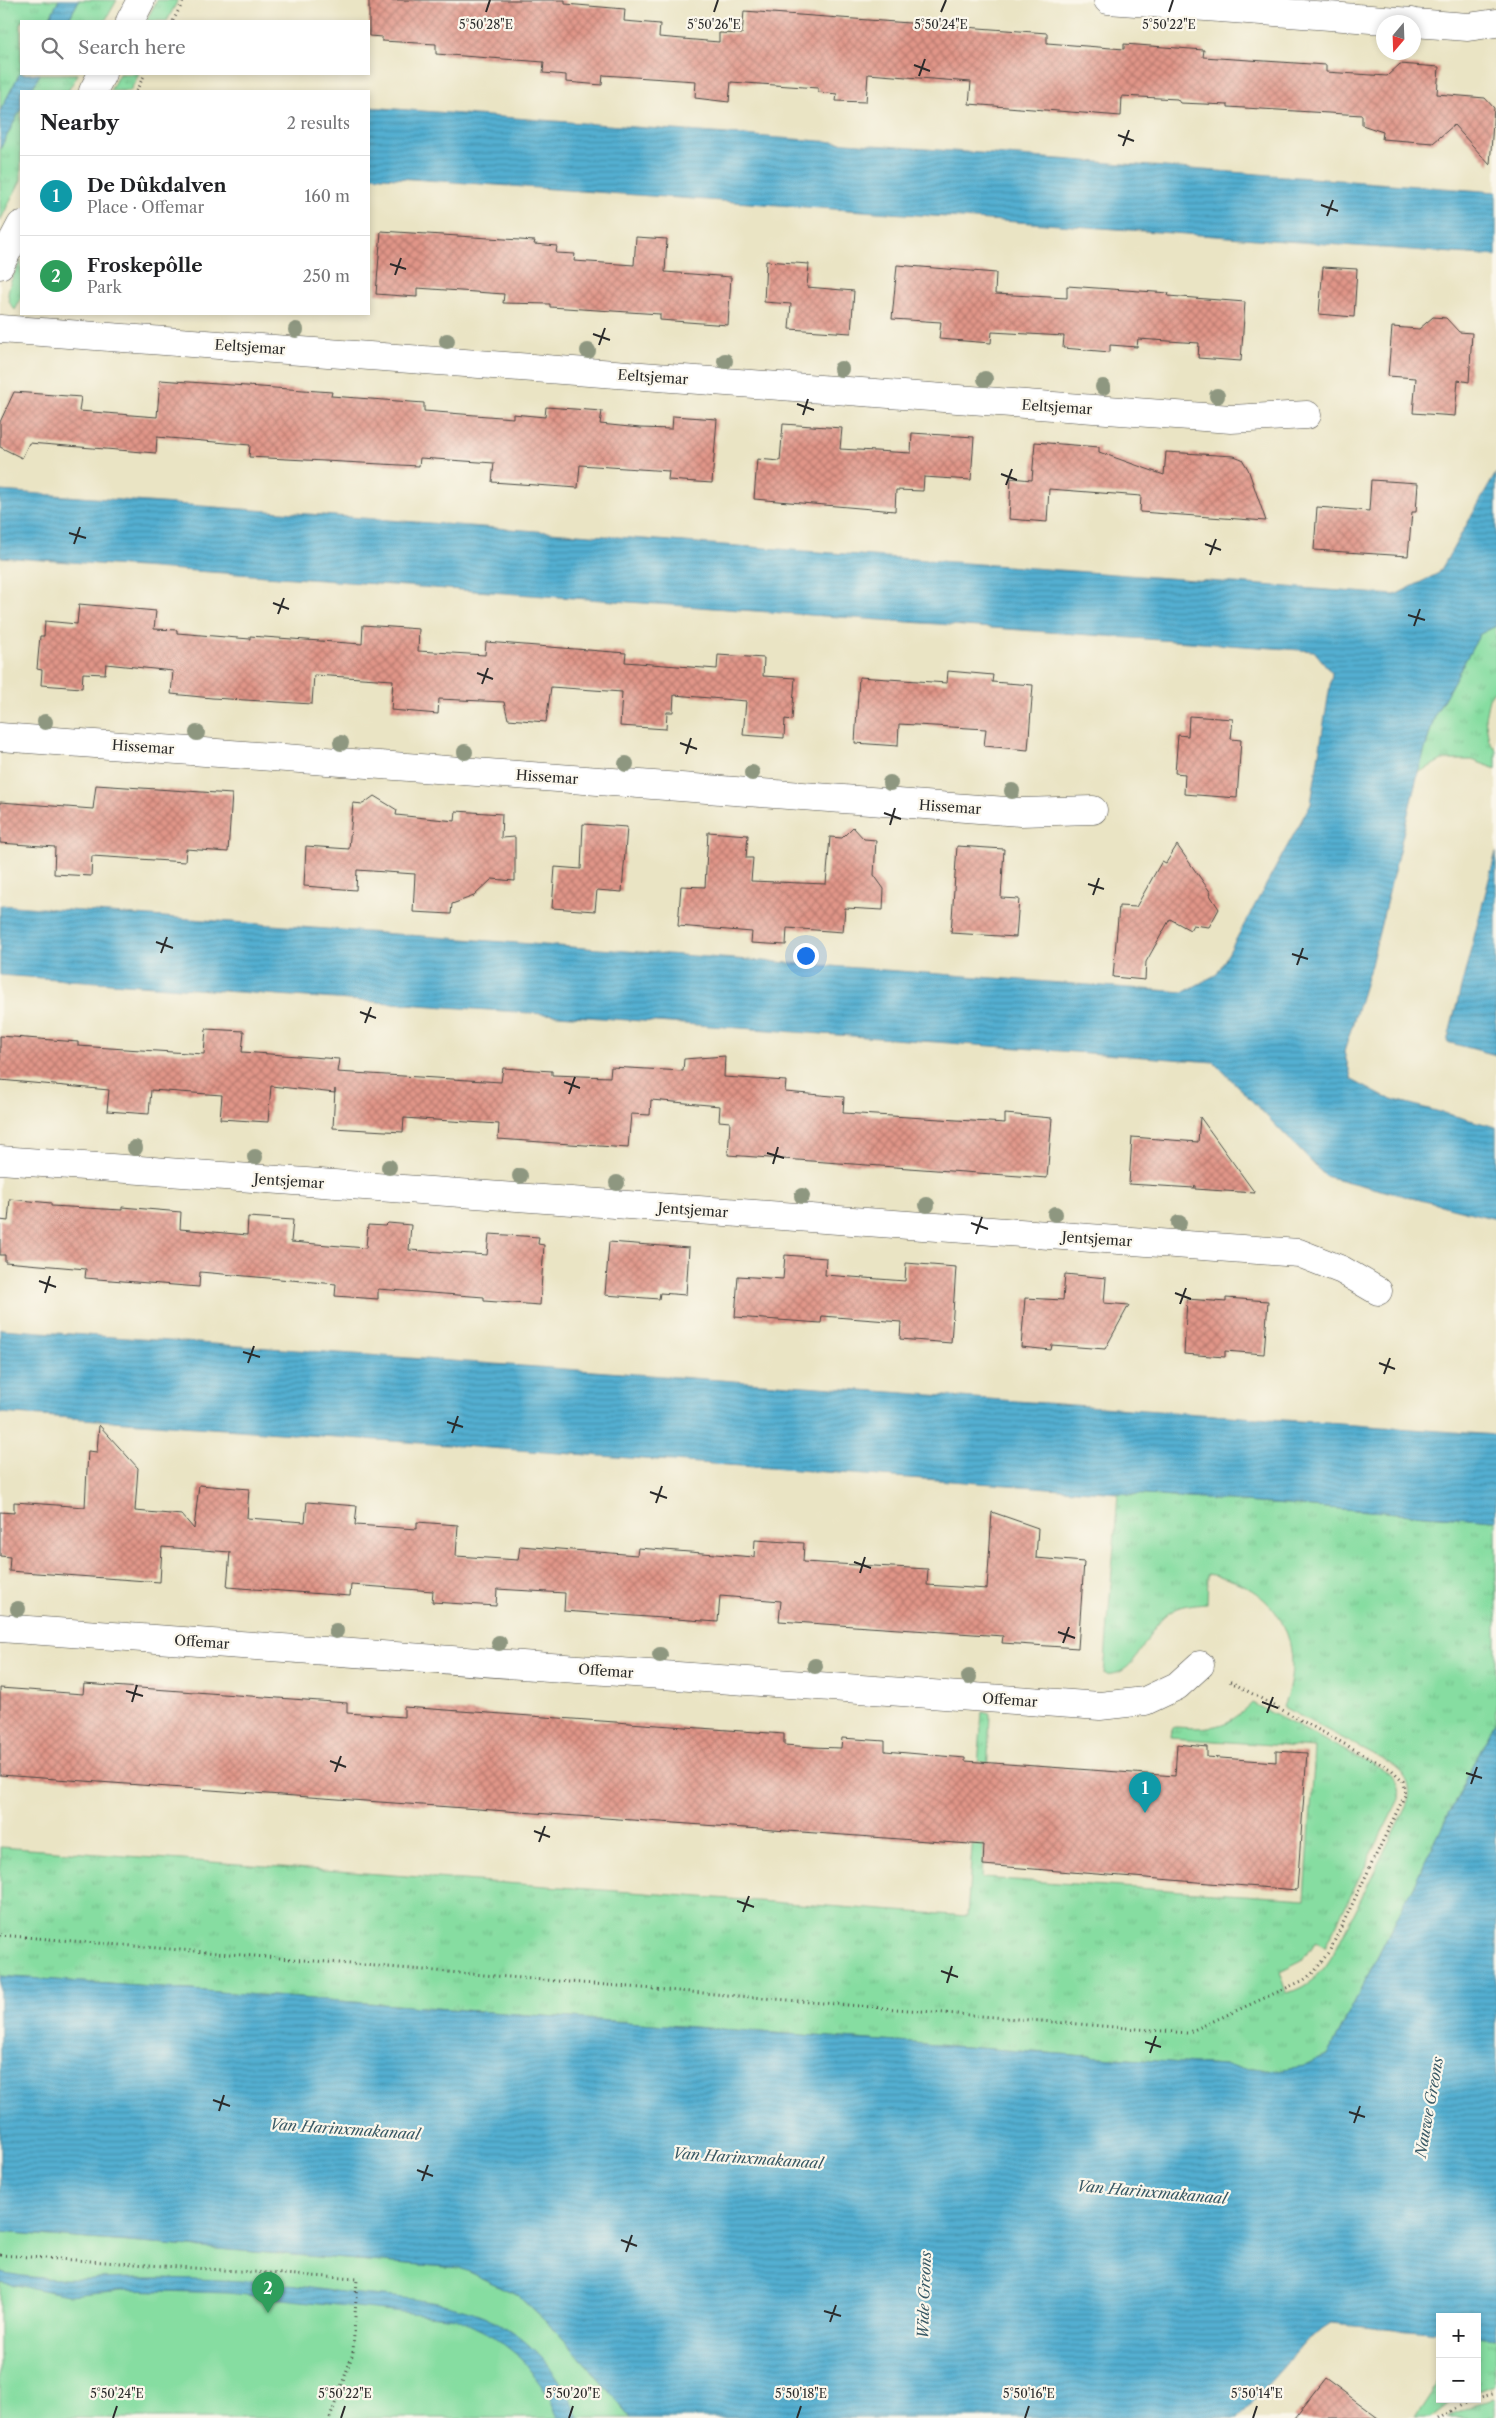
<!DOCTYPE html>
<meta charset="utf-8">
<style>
body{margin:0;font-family:"Libre Caslon Text",serif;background:#f6f6f6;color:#202124}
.controls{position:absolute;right:15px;bottom:15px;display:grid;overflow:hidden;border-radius:0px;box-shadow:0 2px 8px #0003}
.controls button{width:45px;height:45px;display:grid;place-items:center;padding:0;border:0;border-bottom:1px solid #e0e0e0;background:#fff;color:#202124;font:25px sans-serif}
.compass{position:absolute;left:1376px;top:15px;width:45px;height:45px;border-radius:50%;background:#fff;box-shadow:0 2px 8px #0003;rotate:199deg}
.you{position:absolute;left:805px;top:955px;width:18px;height:18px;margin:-12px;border:4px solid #fff;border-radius:50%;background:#1a73e8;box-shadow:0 0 0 8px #1a73e833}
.badge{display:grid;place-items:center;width:32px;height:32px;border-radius:50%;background:#7c3aed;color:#fff;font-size:16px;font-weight:700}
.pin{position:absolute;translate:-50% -41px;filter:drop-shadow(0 1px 2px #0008)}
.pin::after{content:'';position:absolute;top:26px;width:18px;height:15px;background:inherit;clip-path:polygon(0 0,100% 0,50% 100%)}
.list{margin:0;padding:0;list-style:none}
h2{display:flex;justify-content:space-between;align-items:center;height:65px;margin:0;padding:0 20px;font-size:21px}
h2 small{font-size:16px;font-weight:400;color:#757577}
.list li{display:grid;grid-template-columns:32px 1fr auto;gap:15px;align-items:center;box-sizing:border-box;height:80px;padding:0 20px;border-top:1px solid #e0e0e0}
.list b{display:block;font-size:19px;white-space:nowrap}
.list p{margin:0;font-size:16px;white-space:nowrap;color:#757577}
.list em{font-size:16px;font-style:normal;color:#757577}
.icon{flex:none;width:28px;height:28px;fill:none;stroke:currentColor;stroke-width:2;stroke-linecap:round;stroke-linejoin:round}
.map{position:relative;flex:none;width:1496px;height:2418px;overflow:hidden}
.search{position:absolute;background:#fff;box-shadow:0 2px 8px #0003;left:20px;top:20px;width:350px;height:55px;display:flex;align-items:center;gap:12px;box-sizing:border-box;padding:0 18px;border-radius:0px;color:#757577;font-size:19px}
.panel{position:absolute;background:#fff;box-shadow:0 2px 8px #0003;left:20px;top:90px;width:350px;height:225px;border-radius:0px}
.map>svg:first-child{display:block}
</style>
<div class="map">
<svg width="1496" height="2418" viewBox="0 0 1496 2418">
<defs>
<pattern id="grass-tufts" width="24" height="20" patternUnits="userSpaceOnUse" patternTransform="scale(1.25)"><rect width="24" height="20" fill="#86dda1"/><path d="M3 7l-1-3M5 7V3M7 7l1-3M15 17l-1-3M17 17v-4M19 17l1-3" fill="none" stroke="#74be8b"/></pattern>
<pattern id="water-rules" width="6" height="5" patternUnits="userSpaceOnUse" patternTransform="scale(1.25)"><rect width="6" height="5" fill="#53afd1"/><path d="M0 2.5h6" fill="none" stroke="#458faa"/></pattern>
<pattern id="building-cross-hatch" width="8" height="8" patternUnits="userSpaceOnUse" patternTransform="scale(1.25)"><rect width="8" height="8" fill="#e19588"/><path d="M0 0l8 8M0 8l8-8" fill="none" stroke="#b77a6f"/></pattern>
</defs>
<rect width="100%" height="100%" fill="#fbf7ec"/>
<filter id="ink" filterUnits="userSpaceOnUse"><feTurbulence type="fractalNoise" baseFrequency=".02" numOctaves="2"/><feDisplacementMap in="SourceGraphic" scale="10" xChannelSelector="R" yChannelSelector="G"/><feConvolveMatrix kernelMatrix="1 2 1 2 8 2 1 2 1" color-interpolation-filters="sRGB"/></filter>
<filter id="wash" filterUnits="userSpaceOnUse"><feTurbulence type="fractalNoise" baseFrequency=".0096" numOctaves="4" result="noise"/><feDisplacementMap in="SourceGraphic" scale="20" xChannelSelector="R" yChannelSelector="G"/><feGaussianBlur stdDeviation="1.12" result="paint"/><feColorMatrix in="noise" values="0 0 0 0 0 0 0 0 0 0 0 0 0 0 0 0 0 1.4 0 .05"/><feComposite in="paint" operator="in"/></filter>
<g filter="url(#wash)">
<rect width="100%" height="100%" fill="#eae4c4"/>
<path fill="url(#grass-tufts)" stroke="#588466" d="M0,0H59L48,21H21V71L0,111Z
M79,0H117L105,21H68Z
M157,0H178L167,21H146Z
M40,74H78L68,91H31Z
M119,74H139L130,91H110Z
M21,109V180L0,221V149Z
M21,261V299L15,310C0,295 13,277 21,261Z
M1496,626V688L1489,698L1485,718L1489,740L1496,750V769L1472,760H1442L1418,773L1435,715L1480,634Z
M1118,1493L1496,1520V1720L1328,2055L1305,2066L1277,2070L0,1976V1847L967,1916L982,1712L990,1714L982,1878L1305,1899L1315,1748L1171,1738L1172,1729L1175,1727C1210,1729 1227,1729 1252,1703L1389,1773C1398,1781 1401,1787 1399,1799L1325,1947L1315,1941L1302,1961L1280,1972L1287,1993C1309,1987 1324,1972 1335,1951L1406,1807C1414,1788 1408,1774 1390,1763L1283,1707C1309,1642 1276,1585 1208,1574L1207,1603C1193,1604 1180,1605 1169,1613C1144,1630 1138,1679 1104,1674Z
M1477,2336L1496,2338V2385L1477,2391Z
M1440,2380V2399H1456L1431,2418H1415Z
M1496,2399V2418H1448L1475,2404Z"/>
<path fill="#86dda1" stroke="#588466" d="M0,2232L460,2268L516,2294L557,2332L585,2363L631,2418H0Z"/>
<path fill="url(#water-rules)" stroke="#3f6d7e" d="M59,0H79L68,21H48Z
M21,71V74H40L31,91H21V109L0,149V111Z
M369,107L1496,192V256L369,176Z
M1496,473V626L1480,634L1435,715L1418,773L1371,965L1344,1052L1352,1080L1384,1097L1496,1127V1219L1325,1176L1214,1062L0,975V905L1184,992L1217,974L1311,803L1332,673L1314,651L0,557V491L1395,595L1439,573Z
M1496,852V1055L1447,1042Z
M0,1329L1496,1435V1520L0,1413Z
M1496,1720V2338L1477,2336V2317H1440V2333L1332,2323L1309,2338L1238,2418H631L585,2363L557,2332L516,2294L460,2268L0,2232V1976L1277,2070L1305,2066L1328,2055Z
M0,2272C56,2284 106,2277 162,2278C194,2279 227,2280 260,2282C290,2284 320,2290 350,2293C391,2297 433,2299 473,2312C522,2328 561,2371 579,2418H558L549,2396L521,2358L493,2336L456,2318L228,2293L125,2290L68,2295L0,2282Z"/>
<g id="blocks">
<path fill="url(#building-cross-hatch)" d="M369,0H565V4L625,9L624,21L660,24L659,37L719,42V33L742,34L744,11L1047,33V43L1124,49V44L1204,50L1203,57L1326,65V72L1387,76L1400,64L1439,67L1437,94L1485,98L1494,108L1490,165L1454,125L1433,143L1382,139L1383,132L1362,125V115L1228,107V105L1180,103L1177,99L1122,96L1121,116L969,104L971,82L868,74L866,102L836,101L837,94L818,92V88L731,82L729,102L695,98L696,81L603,75L602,85L566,82V75L543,73L544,62L436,54V44L382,41V37L369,36Z
M381,231L535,241L534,244L557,246L556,253L575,254L574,261L634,265L636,237L667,239L665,272L731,277L728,325L660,320V314L550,307V304L503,303L504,294L417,288V297L376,294Z
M766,261L809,264L807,287L854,291L851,333L789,329L791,304L764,302Z
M897,265L996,273L995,294L1067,298V286L1169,293L1168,296L1245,302L1241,361L1198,358L1199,343L1138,339L1137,347L1110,345V352L1063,348L1064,336L992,332L991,343L939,339L941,322L892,319Z
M1323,267L1357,269L1354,317L1319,314Z
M1433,317L1446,318L1459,332L1472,333L1469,382L1458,380L1455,416L1413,413L1416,378L1388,376L1392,327L1419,329Z
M160,380L332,392L331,396L424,403V411L513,418V414L545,417L546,407L602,411L600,424L640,428L672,429L673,416L717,419L712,483L668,480L669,471L580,465L578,488L492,482L494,463L420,458L419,466L249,457L250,445L157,437L156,453L29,443L22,458L0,447V422L14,392L81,397L79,411L157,417Z
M783,424L842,428L840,449L911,453L912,433L974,437L971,480L924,477L923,491L896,490L895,511L754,499L757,459L780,461Z
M1035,442L1099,447V452L1164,475L1166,452L1234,456L1242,459L1248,469L1266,521L1140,512L1141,496L1049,489L1047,522L1009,519L1011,478L1032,480Z
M1371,480L1418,483L1416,512H1412L1408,556L1314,550L1317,507L1369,511Z
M79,604L156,611L154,629L177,630V633L250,639V636L362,644L363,625L419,629L418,651L485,655L486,642L626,653L625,662L717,669L718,655L764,658L763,676L795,678L792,720L785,719L784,738L743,735L746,701L674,695L673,712H667L666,729L620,726L622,692L551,687L546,722L508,719L504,702L439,699L438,714L391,710L393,680L314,675L312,704L212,698L171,694L173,671L106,664L105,674L83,673L82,688L41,685L42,670L37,669L40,636H44L45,621L77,624Z
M948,671L993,675L992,682L1033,685L1028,750L984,746L986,729L899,724L898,746L855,743L859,677L947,683Z
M1189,716L1233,719L1231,739L1241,740L1237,798L1184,794L1185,774L1175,773L1178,735L1188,736Z
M96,785L232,794L228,852L186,849L185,862L92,856L91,876L54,874L55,847L0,843V802L93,809Z
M374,796L397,810L396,815L455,821L456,811L502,814L501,838L515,837V881L492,879L474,896L452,904L451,914L413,912L415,874L357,870L356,890L304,886L306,846L349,849L353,803L363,804Z
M583,824L627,827L622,892L597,890L595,911L552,908L555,867L581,869Z
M853,827L864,839L876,840L874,875L884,889L883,910L845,908L843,932L787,928L786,945L751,943L752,932L678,926L681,886L705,887L708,832L748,835L746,858H753L751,881L826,884L830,837L842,838Z
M1177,845L1211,893L1210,895L1219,909L1209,927L1193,925L1190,930L1170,919L1146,962L1145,980L1113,977L1119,906L1136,907L1162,861L1166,863Z
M957,846L1004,849L1001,898L1019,899L1016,937L951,933Z
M206,1029L244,1031L242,1052L339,1059L337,1072L501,1082L503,1068L552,1071V1075L610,1077L611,1067L683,1071L684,1059L725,1056L724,1077L786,1081L785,1092L844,1097L843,1113L1005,1123V1114L1052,1118L1047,1178L728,1155L730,1122L719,1121L720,1106L651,1100L650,1115L631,1114L628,1148L498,1139L499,1124L404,1118L403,1132L333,1128L335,1089V1093L271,1086L268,1122L220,1119L222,1095L151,1090L149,1114L107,1111L109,1090L0,1080V1036L78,1042V1046L204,1054Z
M1200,1117L1255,1193L1195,1189V1185L1194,1188L1129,1184L1132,1137L1198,1142Z
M10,1199L51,1203V1206L122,1210V1207L181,1212L180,1229L247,1235L248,1217L293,1220L291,1242L366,1248L368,1225L385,1226L388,1223L411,1225L409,1250L487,1255L489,1234L539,1237L538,1244L544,1245L540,1305L484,1301V1297L378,1289V1299L335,1296L336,1284L200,1272L199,1287L85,1278L86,1269L5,1262V1255H0V1220L8,1221Z
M609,1242L689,1248L686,1295L660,1293L659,1299L605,1295Z
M785,1255L826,1258L825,1275L905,1281L906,1263L956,1267L951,1343L900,1339L901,1322L822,1316L821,1323L735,1317L738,1276L783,1279Z
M1065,1274L1106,1278L1104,1303L1129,1305L1105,1349L1052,1345L1051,1350L1021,1347L1025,1298L1063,1300Z
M1226,1298L1268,1301L1264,1354L1225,1351V1357L1184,1354L1187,1299L1226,1302Z
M99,1425L138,1468L135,1511L182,1515L194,1529L199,1485L249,1489L247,1518L305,1522L307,1502L357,1506L355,1525L417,1529V1522L458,1525L456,1556L518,1560L520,1546L637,1555L638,1548L754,1557L755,1540L804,1543L803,1562L928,1569L927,1585L987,1589L992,1512L1038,1528L1036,1558L1084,1562L1078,1648L1002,1643L1003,1636L779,1621L781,1601L720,1596L718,1622L564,1611L565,1593L497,1589L496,1606L432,1602L433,1591L351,1585L350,1596L227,1587L230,1552L162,1547L160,1582L9,1571L10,1557L0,1556V1512L14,1513V1502L85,1507L88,1451L97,1452Z
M84,1684L347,1703V1713L404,1717V1707L784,1734V1745L812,1747L841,1748L842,1738L885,1741V1751L965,1758V1761L1175,1776L1177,1744L1207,1747V1757L1276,1762V1751L1307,1753L1297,1890L983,1865L984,1845L0,1775V1688L83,1694Z
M1325,2378L1379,2418H1294Z"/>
</g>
</g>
<g filter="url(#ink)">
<use href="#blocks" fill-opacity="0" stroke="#484742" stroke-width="1"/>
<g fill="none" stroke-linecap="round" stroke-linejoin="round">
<g stroke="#484742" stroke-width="29">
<path id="minor" d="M1108,0L1412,22
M130,21L141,0
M1414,23L1468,27L1496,23
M93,91L102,74
M0,265L21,225
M0,329L1231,419L1307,415
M0,737L1020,812L1093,810
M0,1160L1299,1253L1342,1270L1378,1291
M0,1628L1100,1706L1145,1701L1177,1686L1200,1665"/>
</g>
<path stroke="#484742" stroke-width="3" stroke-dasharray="1 4" stroke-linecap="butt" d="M173,21L184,0
M136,91L145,74
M0,1935L1187,2033L1304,1980L1315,1971L1330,1950L1405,1795L1403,1781L1392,1770L1229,1681
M0,2255L357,2279L353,2353L330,2418
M1477,2397L1496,2392
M1438,2418L1470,2399"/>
<use href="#minor" stroke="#fff" stroke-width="28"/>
</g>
<g fill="#8e9780">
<circle cx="296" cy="330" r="8"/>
<circle cx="447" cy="341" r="8"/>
<circle cx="588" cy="351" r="8"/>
<circle cx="725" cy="361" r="8"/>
<circle cx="841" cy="369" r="8"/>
<circle cx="985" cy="379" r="8"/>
<circle cx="1103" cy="387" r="8"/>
<circle cx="1217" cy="396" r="8"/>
<circle cx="45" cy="722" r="8"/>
<circle cx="197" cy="733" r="8"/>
<circle cx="341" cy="743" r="8"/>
<circle cx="465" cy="752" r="8"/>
<circle cx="626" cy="764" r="8"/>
<circle cx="752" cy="773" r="8"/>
<circle cx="890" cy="783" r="8"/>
<circle cx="1012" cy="791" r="8"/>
<circle cx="135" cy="1148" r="8"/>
<circle cx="255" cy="1157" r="8"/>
<circle cx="389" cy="1167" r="8"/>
<circle cx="520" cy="1176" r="8"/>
<circle cx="617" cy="1183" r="8"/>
<circle cx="802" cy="1196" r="8"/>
<circle cx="927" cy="1205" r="8"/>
<circle cx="1055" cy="1214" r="8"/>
<circle cx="1179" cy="1223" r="8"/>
<circle cx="18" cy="1609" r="8"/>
<circle cx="336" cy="1631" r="8"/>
<circle cx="499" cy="1643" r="8"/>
<circle cx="660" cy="1655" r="8"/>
<circle cx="815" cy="1666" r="8"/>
<circle cx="969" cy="1677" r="8"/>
</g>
</g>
<path fill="none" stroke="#2b2b2b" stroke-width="2" d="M486,12L490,0M714,12L718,0M941,12L946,0M1169,12L1173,0M914,65L930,71M919,76L925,59M1118,135L1134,141M1123,146L1129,130M1321,205L1338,211M1327,216L1333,200M390,264L406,269M395,275L401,258M593,334L610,340M599,345L605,328M797,404L814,410M803,415L808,399M1001,474L1017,480M1006,485L1012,469M69,533L86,538M74,544L80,527M1205,544L1221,550M1210,555L1216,539M273,603L289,609M278,614L284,598M1408,615L1425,620M1414,626L1420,609M477,673L493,679M482,684L488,668M680,743L697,749M686,754L691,738M884,813L901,819M890,825L895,808M1088,884L1104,889M1093,895L1099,878M156,942L173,948M161,953L167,937M1292,954L1308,959M1297,965L1303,948M360,1012L376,1018M365,1023L371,1007M564,1082L580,1088M569,1094L575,1077M767,1153L784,1158M773,1164L778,1147M971,1223L988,1229M976,1234L982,1217M39,1281L56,1287M45,1293L50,1276M1175,1293L1191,1299M1180,1304L1186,1288M243,1352L260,1357M248,1363L254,1346M1379,1363L1395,1369M1384,1374L1390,1358M447,1422L463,1427M452,1433L458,1416M650,1492L667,1498M656,1503L662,1486M854,1562L871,1568M860,1573L865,1557M1058,1632L1075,1638M1063,1643L1069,1627M126,1691L143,1696M132,1702L137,1685M1262,1702L1278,1708M1267,1713L1273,1697M330,1761L346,1767M335,1772L341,1756M1466,1773L1482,1778M1471,1784L1477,1767M534,1831L550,1837M539,1842L545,1826M737,1901L754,1907M743,1912L749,1896M941,1971L958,1977M947,1983L952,1966M1145,2042L1161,2047M1150,2053L1156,2036M213,2100L230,2106M219,2111L224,2095M1349,2112L1365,2117M1354,2123L1360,2106M417,2170L433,2176M422,2181L428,2165M621,2240L637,2246M626,2252L632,2235M824,2311L841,2316M830,2322L836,2305M113,2418L117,2406M341,2418L345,2406M569,2418L573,2406M797,2418L801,2406M1025,2418L1029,2406M1253,2418L1257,2406"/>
<g text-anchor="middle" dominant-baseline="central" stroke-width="4.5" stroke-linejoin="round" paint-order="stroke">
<g font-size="14" fill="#2b2b2b" stroke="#fbf7ec">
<text transform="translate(250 347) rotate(4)">Eeltsjemar</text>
<text transform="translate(653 377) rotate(4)">Eeltsjemar</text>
<text transform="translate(1057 407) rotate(4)">Eeltsjemar</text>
<text transform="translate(143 747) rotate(4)">Hissemar</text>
<text transform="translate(547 777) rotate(4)">Hissemar</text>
<text transform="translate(950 807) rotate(4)">Hissemar</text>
<text transform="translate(289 1181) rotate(4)">Jentsjemar</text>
<text transform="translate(693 1210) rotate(4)">Jentsjemar</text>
<text transform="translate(1097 1239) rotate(4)">Jentsjemar</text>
<text transform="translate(202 1642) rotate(4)">Offemar</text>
<text transform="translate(606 1671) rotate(4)">Offemar</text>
<text transform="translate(1010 1700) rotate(4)">Offemar</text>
</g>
<g font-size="15" font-style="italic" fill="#395965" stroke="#fbf7ec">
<text transform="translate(1429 2107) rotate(-80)">Nauwe Greons</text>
<text transform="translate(345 2129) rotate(4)">Van Harinxmakanaal</text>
<text transform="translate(748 2158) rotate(4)">Van Harinxmakanaal</text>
<text transform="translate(1152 2192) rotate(5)">Van Harinxmakanaal</text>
<text transform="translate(924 2295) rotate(-88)">Wide Greons</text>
</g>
</g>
<g font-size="12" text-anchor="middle" fill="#2b2b2b" stroke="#fbf7ec" stroke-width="4.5" stroke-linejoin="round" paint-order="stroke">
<text x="941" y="29">5°50'24"E</text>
<text x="1169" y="29">5°50'22"E</text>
<text x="486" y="29">5°50'28"E</text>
<text x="714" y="29">5°50'26"E</text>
<text x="117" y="2398">5°50'24"E</text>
<text x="345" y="2398">5°50'22"E</text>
<text x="573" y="2398">5°50'20"E</text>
<text x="801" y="2398">5°50'18"E</text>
<text x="1029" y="2398">5°50'16"E</text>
<text x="1257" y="2398">5°50'14"E</text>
</g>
</svg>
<div class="controls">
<button>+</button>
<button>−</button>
</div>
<svg class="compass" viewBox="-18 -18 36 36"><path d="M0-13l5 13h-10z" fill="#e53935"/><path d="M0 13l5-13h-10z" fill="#757577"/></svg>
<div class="you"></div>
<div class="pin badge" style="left:1145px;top:1813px;background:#0f9aa8">1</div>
<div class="pin badge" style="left:268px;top:2313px;background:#2e9e5b">2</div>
<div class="search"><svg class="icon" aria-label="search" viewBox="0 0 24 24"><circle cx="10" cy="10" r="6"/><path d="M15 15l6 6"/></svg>Search here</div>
<section class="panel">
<h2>Nearby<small>2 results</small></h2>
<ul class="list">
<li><span class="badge" style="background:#0f9aa8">1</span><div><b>De Dûkdalven</b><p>Place · Offemar</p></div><em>160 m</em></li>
<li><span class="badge" style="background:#2e9e5b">2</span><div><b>Froskepôlle</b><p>Park</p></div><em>250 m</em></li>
</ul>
</section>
</div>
